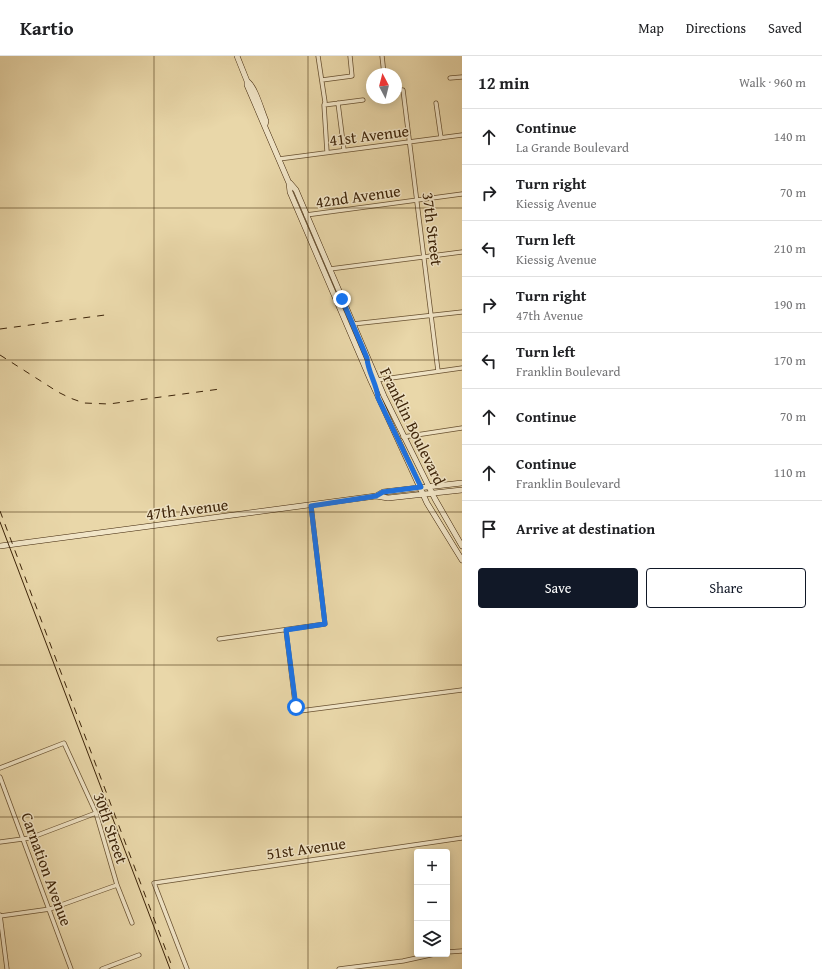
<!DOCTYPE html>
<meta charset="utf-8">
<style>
body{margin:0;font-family:"Gentium Book Plus",serif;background:#f6f6f6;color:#202124}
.controls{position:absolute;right:12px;bottom:12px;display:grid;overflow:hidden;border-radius:4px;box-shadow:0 2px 10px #0003}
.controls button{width:36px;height:36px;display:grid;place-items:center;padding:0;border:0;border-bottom:1px solid #e0e0e0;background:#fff;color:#202124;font:20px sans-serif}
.compass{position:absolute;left:366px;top:12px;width:36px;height:36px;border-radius:50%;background:#fff;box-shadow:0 2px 10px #0003;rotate:353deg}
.stop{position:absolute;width:12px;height:12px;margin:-9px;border:3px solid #1a73e8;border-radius:50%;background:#fff}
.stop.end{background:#1a73e8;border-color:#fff;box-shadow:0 1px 4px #0008}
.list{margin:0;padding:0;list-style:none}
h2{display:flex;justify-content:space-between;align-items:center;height:52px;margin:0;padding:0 16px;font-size:17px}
h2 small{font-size:13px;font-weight:400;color:#757577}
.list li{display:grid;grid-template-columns:26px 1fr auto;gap:12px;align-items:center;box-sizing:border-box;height:56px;padding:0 16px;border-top:1px solid #e0e0e0}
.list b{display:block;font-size:15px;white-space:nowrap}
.list p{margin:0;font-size:13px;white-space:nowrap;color:#757577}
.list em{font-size:13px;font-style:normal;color:#757577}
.actions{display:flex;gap:8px;padding:12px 16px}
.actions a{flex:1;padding:9px 0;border:1px solid #111827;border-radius:4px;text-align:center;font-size:14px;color:#111827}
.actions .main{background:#111827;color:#fff}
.icon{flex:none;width:22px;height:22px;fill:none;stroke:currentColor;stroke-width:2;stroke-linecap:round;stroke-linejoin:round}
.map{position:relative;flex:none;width:462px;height:913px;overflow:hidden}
header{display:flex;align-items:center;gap:24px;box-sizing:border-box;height:56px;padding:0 20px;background:#fff;border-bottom:1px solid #e0e0e0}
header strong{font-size:19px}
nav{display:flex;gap:22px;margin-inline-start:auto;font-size:14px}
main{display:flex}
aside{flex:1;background:#fff}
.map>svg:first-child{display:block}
</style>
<header>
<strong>Kartio</strong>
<nav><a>Map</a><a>Directions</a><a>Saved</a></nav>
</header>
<main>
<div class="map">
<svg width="462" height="913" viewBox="0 0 462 913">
<rect width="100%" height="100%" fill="#e9d7a9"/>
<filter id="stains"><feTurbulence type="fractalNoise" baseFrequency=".005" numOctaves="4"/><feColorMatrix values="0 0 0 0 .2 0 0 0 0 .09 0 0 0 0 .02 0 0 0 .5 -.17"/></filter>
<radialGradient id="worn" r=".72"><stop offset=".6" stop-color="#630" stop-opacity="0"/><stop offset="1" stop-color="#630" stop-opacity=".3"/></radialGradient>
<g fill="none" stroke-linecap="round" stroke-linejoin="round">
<g stroke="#685131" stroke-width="5">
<path id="street" d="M318,0L325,46L324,49L327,96
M382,0L384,18
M450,22L462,21
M322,24L352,20L350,0
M396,34H403L438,315
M338,47L344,94
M436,47L441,82
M324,49L363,44
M279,103L462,79
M306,159L462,138
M330,213L462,196
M353,268L462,256
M377,324L462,312
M403,381L462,372
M286,574L295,647L300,655L462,634
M219,583L325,568L311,449
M0,712L64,687L96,757L117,829L132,867
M0,721L71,913
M0,786L30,782L96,757
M0,859L7,913
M0,860L50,853L117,829
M447,896L462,895
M102,913L139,899
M187,913L154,827L462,782
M339,913L403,905L435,898"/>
</g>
<g stroke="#3d2409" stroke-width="6">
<path id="secondary" d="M237,0L247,25V29L289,127L290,136L371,325L427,447L462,504
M247,25C255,30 262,56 266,65L265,69
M290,127L296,134L384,340L435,443L462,490
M376,440L383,436L462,427
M0,490L376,440L388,442L462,434"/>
</g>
<use href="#street" stroke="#f1e5c7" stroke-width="3.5"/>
<use href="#secondary" stroke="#f1e5c7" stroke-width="5"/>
<path stroke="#3d2409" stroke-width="1" d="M0,466L170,913"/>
<path stroke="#3d2409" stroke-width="1" stroke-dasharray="7 7" stroke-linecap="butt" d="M0,273L105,259
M0,299L58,336L70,342L84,347L109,348L220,333
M0,455L173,913"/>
</g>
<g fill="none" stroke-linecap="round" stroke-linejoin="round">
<path stroke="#1a73e8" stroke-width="5" d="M296,651L286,574L325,568L311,450L376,440L383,436L421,431L378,342C377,328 368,317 367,302L342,243"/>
</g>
<path fill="none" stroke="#3d2409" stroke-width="1" stroke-opacity="0.55" d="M154,0V913M308,0V913M0,152H462M0,304H462M0,456H462M0,609H462M0,761H462"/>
<g text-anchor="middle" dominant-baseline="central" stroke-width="3" stroke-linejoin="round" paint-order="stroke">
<g font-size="16" fill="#3d2409" stroke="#f1e5c7">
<text transform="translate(369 79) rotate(-7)">41st Avenue</text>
<text transform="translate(358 140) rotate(-8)">42nd Avenue</text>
<text transform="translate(433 173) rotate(83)">37th Street</text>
<text transform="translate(413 370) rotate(64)">Franklin Boulevard</text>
<text transform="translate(187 453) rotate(-7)">47th Avenue</text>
<text transform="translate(111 772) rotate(71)">30th Street</text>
<text transform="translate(306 792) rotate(-8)">51st Avenue</text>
<text transform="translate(47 813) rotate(70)">Carnation Avenue</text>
</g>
</g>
<rect width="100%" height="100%" filter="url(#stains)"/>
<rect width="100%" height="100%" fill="url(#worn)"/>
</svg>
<div class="controls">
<button>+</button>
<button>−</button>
<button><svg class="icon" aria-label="layers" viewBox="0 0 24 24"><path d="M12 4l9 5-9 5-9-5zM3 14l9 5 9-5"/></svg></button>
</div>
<svg class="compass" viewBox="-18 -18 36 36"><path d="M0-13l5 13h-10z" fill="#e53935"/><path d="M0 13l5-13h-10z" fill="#757577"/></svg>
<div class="stop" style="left:296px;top:651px"></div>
<div class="stop end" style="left:342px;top:243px"></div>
</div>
<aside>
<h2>12 min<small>Walk · 960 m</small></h2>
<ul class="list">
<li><svg class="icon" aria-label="ahead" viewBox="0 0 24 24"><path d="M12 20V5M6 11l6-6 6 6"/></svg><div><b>Continue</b><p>La Grande Boulevard</p></div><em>140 m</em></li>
<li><svg class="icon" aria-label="right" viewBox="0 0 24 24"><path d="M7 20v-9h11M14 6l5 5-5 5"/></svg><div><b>Turn right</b><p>Kiessig Avenue</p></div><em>70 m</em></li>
<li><svg class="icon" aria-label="left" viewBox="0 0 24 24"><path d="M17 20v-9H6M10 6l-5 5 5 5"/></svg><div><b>Turn left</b><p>Kiessig Avenue</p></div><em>210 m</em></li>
<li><svg class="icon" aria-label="right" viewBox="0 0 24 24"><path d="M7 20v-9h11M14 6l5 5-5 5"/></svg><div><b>Turn right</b><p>47th Avenue</p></div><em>190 m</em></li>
<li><svg class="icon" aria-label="left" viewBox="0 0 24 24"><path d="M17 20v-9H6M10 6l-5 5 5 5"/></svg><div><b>Turn left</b><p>Franklin Boulevard</p></div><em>170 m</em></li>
<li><svg class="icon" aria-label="ahead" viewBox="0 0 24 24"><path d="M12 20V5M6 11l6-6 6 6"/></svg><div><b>Continue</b></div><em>70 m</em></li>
<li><svg class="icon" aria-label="ahead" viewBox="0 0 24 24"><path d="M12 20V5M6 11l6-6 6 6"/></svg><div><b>Continue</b><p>Franklin Boulevard</p></div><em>110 m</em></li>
<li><svg class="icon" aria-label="arrive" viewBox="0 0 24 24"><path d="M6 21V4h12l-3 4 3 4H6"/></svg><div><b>Arrive at destination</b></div></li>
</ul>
<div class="actions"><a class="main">Save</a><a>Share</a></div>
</aside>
</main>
